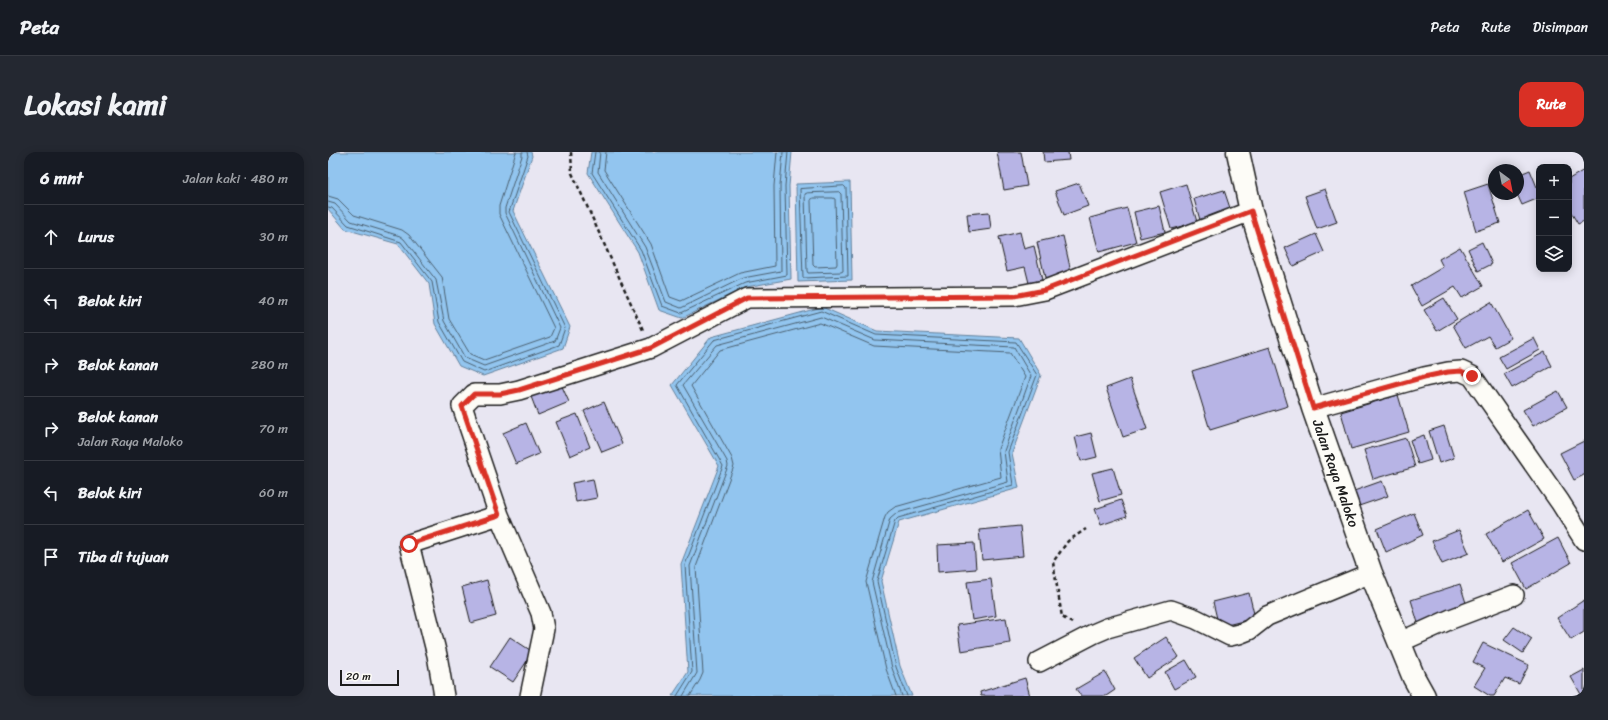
<!DOCTYPE html>
<html lang="id">
<meta charset="utf-8">
<style>
body{margin:0;font-family:Sriracha,sans-serif;background:#242831;color:#f1f3f6}
.controls{position:absolute;right:12px;top:12px;display:grid;overflow:hidden;border-radius:8px;box-shadow:0 2px 10px #0003}
.controls button{width:36px;height:36px;display:grid;place-items:center;padding:0;border:0;border-bottom:1px solid #363941;background:#171b24;color:#f1f3f6;font:20px sans-serif}
.compass{position:absolute;left:1160px;top:12px;width:36px;height:36px;border-radius:50%;background:#171b24;box-shadow:0 2px 10px #0003;rotate:148deg}
.scale{position:absolute;left:12px;bottom:10px;width:59px;box-sizing:border-box;padding-left:4px;border:2px solid #1c1c1c;border-top:0;font-size:11px;line-height:14px;white-space:nowrap;color:#1c1c1c;-webkit-text-stroke:3px #fdfcf7;paint-order:stroke}
.stop{position:absolute;width:12px;height:12px;margin:-9px;border:3px solid #d93025;border-radius:50%;background:#fff}
.stop.end{background:#d93025;border-color:#fff;box-shadow:0 1px 4px #0008}
.list{margin:0;padding:0;list-style:none}
h2{display:flex;justify-content:space-between;align-items:center;height:52px;margin:0;padding:0 16px;font-size:17px}
h2 small{font-size:13px;font-weight:400;color:#9ea1a6}
.list li{display:grid;grid-template-columns:26px 1fr auto;gap:12px;align-items:center;box-sizing:border-box;height:64px;padding:0 16px;border-top:1px solid #363941}
.list b{display:block;font-size:15px;white-space:nowrap}
.list p{margin:0;font-size:13px;white-space:nowrap;color:#9ea1a6}
.list em{font-size:13px;font-style:normal;color:#9ea1a6}
.icon{flex:none;width:22px;height:22px;fill:none;stroke:currentColor;stroke-width:2;stroke-linecap:round;stroke-linejoin:round}
.map{position:relative;flex:none;width:1256px;height:544px;overflow:hidden;border-radius:12px}
header{display:flex;align-items:center;gap:24px;box-sizing:border-box;height:56px;padding:0 20px;background:#171b24;border-bottom:1px solid #363941}
header strong{font-size:19px}
nav{display:flex;gap:22px;margin-inline-start:auto;font-size:14px}
.intro{display:flex;align-items:center;justify-content:space-between;box-sizing:border-box;height:96px;padding:0 24px}
h1{margin:0;font-size:28px}
.button{padding:10px 18px;border-radius:12px;background:#d93025;color:#fff;font-size:14px;font-weight:700}
main{display:flex;gap:24px;padding:0 24px}
aside{flex:1;background:#171b24;border-radius:12px;box-shadow:0 2px 10px #0003}
.map>svg:first-child{display:block}
</style>
<header>
<strong>Peta</strong>
<nav><a>Peta</a><a>Rute</a><a>Disimpan</a></nav>
</header>
<div class="intro"><h1>Lokasi kami</h1><a class="button">Rute</a></div>
<main>
<aside>
<h2>6 mnt<small>Jalan kaki · 480 m</small></h2>
<ul class="list">
<li><svg class="icon" aria-label="ahead" viewBox="0 0 24 24"><path d="M12 20V5M6 11l6-6 6 6"/></svg><div><b>Lurus</b></div><em>30 m</em></li>
<li><svg class="icon" aria-label="left" viewBox="0 0 24 24"><path d="M17 20v-9H6M10 6l-5 5 5 5"/></svg><div><b>Belok kiri</b></div><em>40 m</em></li>
<li><svg class="icon" aria-label="right" viewBox="0 0 24 24"><path d="M7 20v-9h11M14 6l5 5-5 5"/></svg><div><b>Belok kanan</b></div><em>280 m</em></li>
<li><svg class="icon" aria-label="right" viewBox="0 0 24 24"><path d="M7 20v-9h11M14 6l5 5-5 5"/></svg><div><b>Belok kanan</b><p>Jalan Raya Maloko</p></div><em>70 m</em></li>
<li><svg class="icon" aria-label="left" viewBox="0 0 24 24"><path d="M17 20v-9H6M10 6l-5 5 5 5"/></svg><div><b>Belok kiri</b></div><em>60 m</em></li>
<li><svg class="icon" aria-label="arrive" viewBox="0 0 24 24"><path d="M6 21V4h12l-3 4 3 4H6"/></svg><div><b>Tiba di tujuan</b></div></li>
</ul>
</aside>
<div class="map">
<svg width="1256" height="544" viewBox="0 0 1256 544">
<rect width="100%" height="100%" fill="#e8e6f2"/>
<filter id="ink" filterUnits="userSpaceOnUse"><feTurbulence type="fractalNoise" baseFrequency=".025" numOctaves="2"/><feDisplacementMap in="SourceGraphic" scale="8" xChannelSelector="R" yChannelSelector="G"/><feConvolveMatrix kernelMatrix="1 2 1 2 8 2 1 2 1" color-interpolation-filters="sRGB"/></filter>
<g filter="url(#ink)">
<path fill="#92c5ef" stroke="#63819b" d="M0,0H203L204,4L185,59L242,175L235,196L155,224L131,214L107,172L101,132L70,92L17,77L0,57Z
M263,0H464L461,34L463,127L418,135L354,166L331,158L310,100L260,21Z
M522,30L524,128L470,130L468,32Z
M494,155L549,179L691,186L713,223L684,301L691,336L571,370L553,429L572,514L584,544H344L360,520L353,412L391,314L344,233L383,185Z"/>
<g fill="none" stroke-linecap="round" stroke-linejoin="round">
<path stroke="#4b6070" stroke-width="1" d="M267,0L264,21L313,98L334,154L353,161L417,131L459,123L457,34L460,0
M272,0L270,20L317,95L338,150L353,156L415,126L453,119L452,34L455,0
M278,0L276,18L323,92L342,145L353,149L412,121L447,114L446,34L449,0
M516,34L518,36L520,124L475,126L472,37Z
M511,40L513,42L515,119L513,120L480,121L479,119L477,42L479,41Z
M0,44L10,47L26,63L74,78L81,83L114,125L121,167L142,202L156,208L222,185L226,176L171,62V54L188,0
M485,46H505L507,47L509,112L508,114L487,115L485,113L483,49Z
M0,50L7,52L23,69L72,84L76,87L108,128L116,169L137,206L156,214L227,189L232,176L177,61V56L194,4V0
M0,55L4,56L20,73L73,90L104,130L111,170L134,210L156,220L231,193L237,176L181,60L200,4L199,0
M349,544L364,520L357,413L395,314L349,233L386,188L493,159L548,183L688,190L709,223L680,300L685,333L570,366L567,369L549,429L568,515L579,544
M355,544L369,521L362,414L400,314L399,309L355,233L389,193L493,165L547,188L686,195L703,224L676,299L680,330L569,361L562,367L544,430L564,516L574,544
M362,544L372,528L375,521L368,415L406,314L404,306L363,234L392,198L492,171L546,194L682,201L697,225L670,297L673,325L567,355L560,360L557,365L538,430L558,517L568,544"/>
</g>
<path fill="#b7b4e5" stroke="#1c1c1c" d="M669,0H693L699,34L676,38Z
M715,0H740L741,8L716,10Z
M1202,18L1211,40V46L1194,53L1189,42L1190,23Z
M1256,18V69L1250,72L1241,57V27Z
M751,31L760,54L736,63L727,39Z
M858,32L869,70L843,77L832,40Z
M1160,32L1172,71L1148,79L1136,40Z
M997,37L1009,70L989,77L977,44Z
M896,38L903,59L872,68L866,47Z
M831,54L837,80L812,86L806,60Z
M799,56L808,90L771,100L762,66Z
M661,60L663,77L641,80L639,62Z
M692,80L696,97L706,94L714,128L701,131L697,115L679,119L671,85Z
M988,82L996,100L965,114L957,96Z
M735,84L744,124L718,130L709,90Z
M1154,90L1164,112L1150,119L1140,97Z
M1132,95L1155,134L1134,146L1127,135L1094,154L1083,134L1115,115L1111,107Z
M1116,146L1129,167L1109,179L1096,158Z
M1163,150L1183,186L1167,195L1160,184L1138,196L1125,173Z
M1206,186L1212,198L1178,217L1171,205Z
M942,195L960,254L882,278L864,219Z
M1217,200L1224,214L1184,236L1176,222Z
M802,227L819,277L795,285L778,236Z
M232,230L241,250L210,263L202,242Z
M1230,239L1239,255L1205,274L1195,258Z
M1070,243L1081,280L1023,297L1013,260Z
M276,250L294,292L274,300L256,259Z
M249,262L262,295L242,304L228,270Z
M198,271L211,302L188,312L175,281Z
M1116,274L1126,306L1111,311L1101,279Z
M763,281L769,305L753,309L747,285Z
M1096,283L1103,308L1090,312L1082,288Z
M1078,286L1087,315L1045,327L1036,298Z
M1256,289V323L1246,328L1232,301Z
M785,316L793,343L772,349L764,321Z
M265,327L269,346L248,350L244,331Z
M1054,329L1060,344L1031,354L1026,339Z
M793,348L799,364L773,373L767,357Z
M1200,358L1216,387L1174,410L1158,382Z
M1086,361L1095,383L1058,400L1049,377Z
M692,374L695,404L654,408L651,378Z
M1131,378L1141,401L1114,412L1104,389Z
M1230,386L1243,411L1198,437L1184,411Z
M646,391L648,417L610,420L609,393Z
M663,427L668,464L644,468L639,430Z
M159,428L168,464L143,471L134,435Z
M1132,432L1139,454L1090,471L1083,448Z
M921,441L927,466L891,475L885,450Z
M1256,448V480L1243,488L1229,466Z
M678,466L682,491L633,499L629,473Z
M1186,475L1204,487L1195,501L1176,488Z
M182,485L205,500L185,530L162,515Z
M838,485L851,505L819,526L806,506Z
M1155,491L1201,513L1191,532L1177,526L1166,544H1162L1146,534L1157,516L1145,510Z
M858,508L868,525L846,537L837,520Z
M1256,518V544H1254L1243,525Z
M777,520L787,538L778,544H753L748,537Z
M697,526L702,544H653L652,540Z"/>
<g fill="none" stroke-linecap="round" stroke-linejoin="round">
<g stroke="#1c1c1c" stroke-width="22">
<path id="minor" d="M985,256L1096,225L1120,220L1133,219L1144,224L1232,350L1256,388
M1072,490L1123,467L1186,443
M711,510L765,482L779,476L843,458L868,467L902,484L911,482L921,478L939,464L1043,421
M116,544L109,503L81,392L171,363
M202,544L216,477L213,461L171,363L134,254L146,242H172L191,238L323,196L419,146L686,144L717,138L923,59"/>
</g>
<g stroke="#1c1c1c" stroke-width="25">
<g id="tertiary">
<path id="s1" d="M910,0L923,59L985,256L1043,421L1086,526L1096,544"/>
</g>
</g>
<path stroke="#1c1c1c" stroke-width="2.5" stroke-dasharray="4 3" stroke-linecap="butt" d="M243,0L244,21L315,178
M744,471L734,465L725,410L740,389L758,377"/>
<use href="#minor" stroke="#fdfcf7" stroke-width="19"/>
<use href="#tertiary" stroke="#fdfcf7" stroke-width="22"/>
</g>
</g>
<g fill="none" stroke-linecap="round" stroke-linejoin="round" filter="url(#ink)">
<path stroke="#d93025" stroke-width="5" d="M81,392L171,363L134,254L146,242H172L191,238L323,196L419,146L686,144L717,138L923,59L985,256L1096,225L1120,220L1133,219L1144,224"/>
</g>
<g text-anchor="middle" dominant-baseline="central" stroke-width="3" stroke-linejoin="round" paint-order="stroke">
<g font-size="14" fill="#1c1c1c" stroke="#fdfcf7">
<text stroke="none"><textPath href="#s1" startOffset="336">Jalan Raya Maloko</textPath></text>
</g>
</g>
</svg>
<div class="controls">
<button>+</button>
<button>−</button>
<button><svg class="icon" aria-label="layers" viewBox="0 0 24 24"><path d="M12 4l9 5-9 5-9-5zM3 14l9 5 9-5"/></svg></button>
</div>
<svg class="compass" viewBox="-18 -18 36 36"><path d="M0-13l5 13h-10z" fill="#e53935"/><path d="M0 13l5-13h-10z" fill="#9ea1a6"/></svg>
<div class="scale">20 m</div>
<div class="stop" style="left:81px;top:392px"></div>
<div class="stop end" style="left:1144px;top:224px"></div>
</div>
</main>
